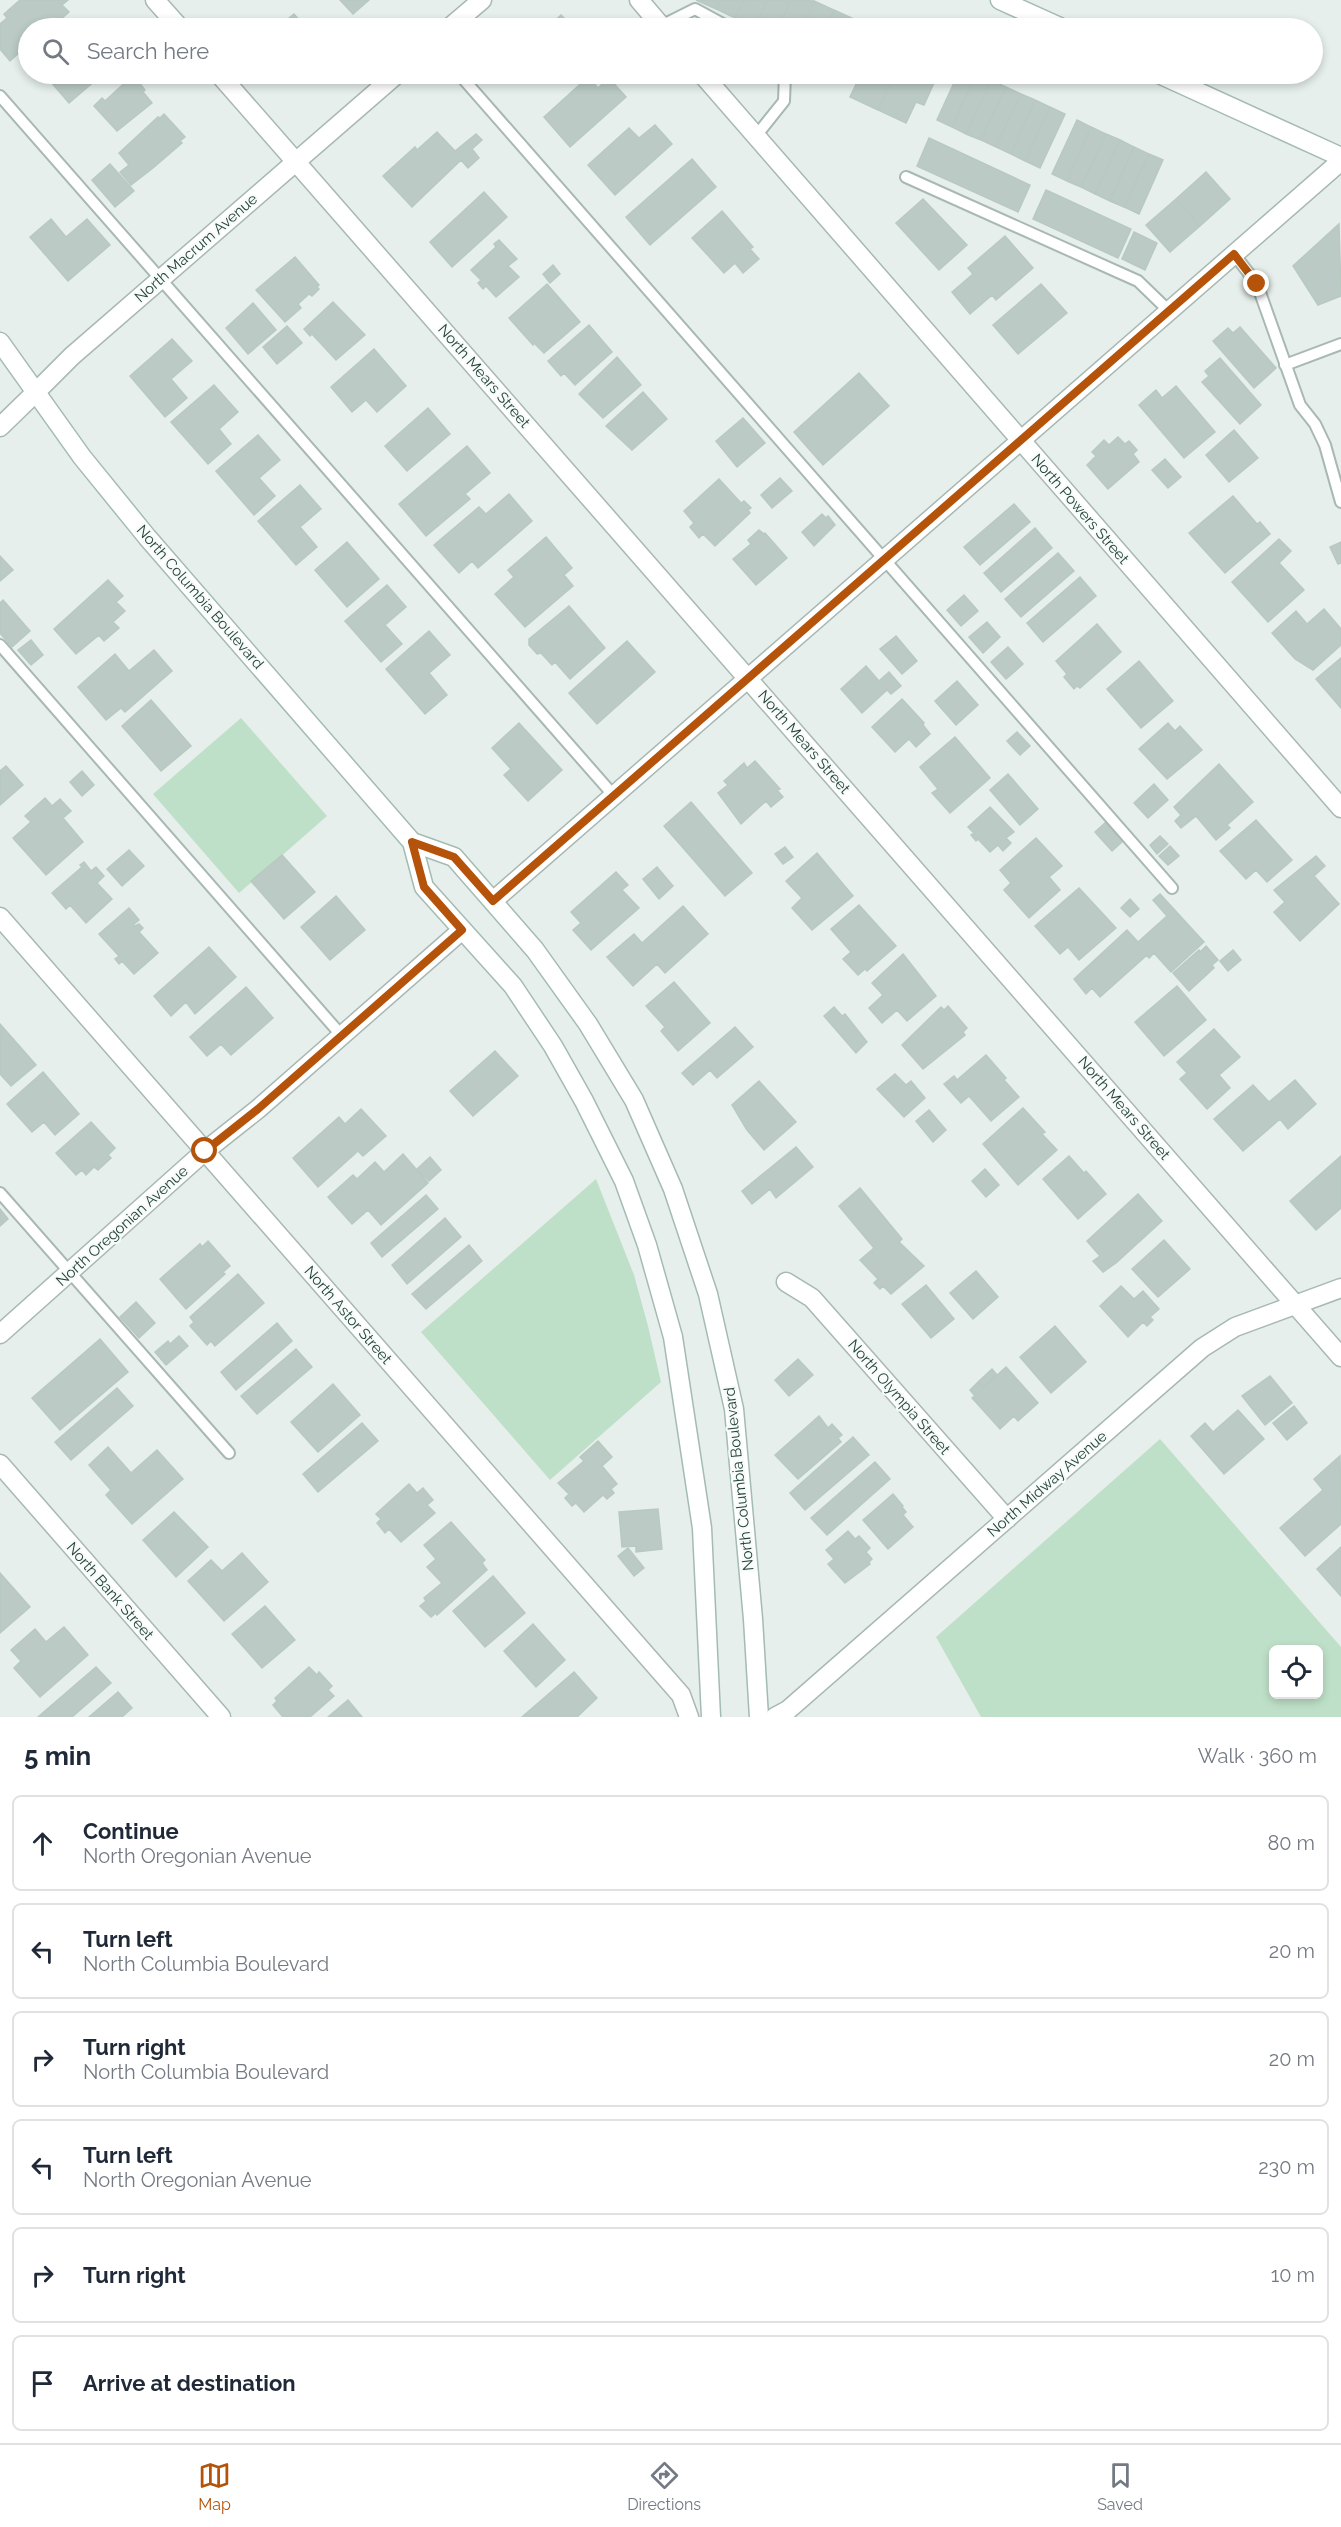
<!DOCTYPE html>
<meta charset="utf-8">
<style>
body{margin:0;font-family:Raleway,sans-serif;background:#f2f2f3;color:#1f2937}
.controls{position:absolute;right:18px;bottom:18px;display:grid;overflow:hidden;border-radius:9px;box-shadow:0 3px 9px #0003}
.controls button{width:54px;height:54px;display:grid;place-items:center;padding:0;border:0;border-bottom:2px solid #e0e1e3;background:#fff;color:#1f2937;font:30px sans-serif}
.stop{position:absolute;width:18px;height:18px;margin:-14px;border:4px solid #b45309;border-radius:50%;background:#fff}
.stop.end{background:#b45309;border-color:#fff;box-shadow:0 2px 6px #0008}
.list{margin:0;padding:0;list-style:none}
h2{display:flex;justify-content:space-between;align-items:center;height:78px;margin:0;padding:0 24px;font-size:26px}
h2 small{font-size:20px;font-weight:400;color:#747a83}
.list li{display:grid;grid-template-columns:39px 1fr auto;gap:18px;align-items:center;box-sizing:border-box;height:96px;margin:0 12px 12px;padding:0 12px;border:2px solid #e0e1e3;border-radius:9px}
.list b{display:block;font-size:22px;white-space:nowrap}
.list p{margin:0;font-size:20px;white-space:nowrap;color:#747a83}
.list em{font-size:20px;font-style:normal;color:#747a83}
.icon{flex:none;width:33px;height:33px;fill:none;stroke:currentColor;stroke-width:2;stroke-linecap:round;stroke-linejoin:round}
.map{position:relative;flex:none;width:1341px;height:1717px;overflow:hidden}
.search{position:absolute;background:#fff;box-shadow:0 3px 9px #0003;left:18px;right:18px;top:18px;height:66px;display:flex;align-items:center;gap:15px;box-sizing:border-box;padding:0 21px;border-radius:33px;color:#747a83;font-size:22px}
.sheet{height:726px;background:#fff}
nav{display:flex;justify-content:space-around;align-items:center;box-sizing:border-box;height:84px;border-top:2px solid #e0e1e3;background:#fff;font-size:16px;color:#747a83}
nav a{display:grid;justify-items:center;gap:3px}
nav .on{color:#b45309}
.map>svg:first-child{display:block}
</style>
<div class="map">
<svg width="1341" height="1717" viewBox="0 0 1341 1717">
<rect width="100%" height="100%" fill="#e6efeb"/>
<path fill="#bfe0c8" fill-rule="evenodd" d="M241,718L327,816L239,893L153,794Z
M596,1179L634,1275L648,1326L661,1382L550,1480L421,1332Z
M1160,1439L1341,1647V1717H981L936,1637ZM1274,1650H1318V1694H1274Z"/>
<path fill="#bbcac4" stroke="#b8c9c2" stroke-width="1.5" d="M20,0H68L62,5L69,12L51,28H28V45L10,61L0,49V24L7,18L4,14Z
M340,0H369L353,14Z
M696,0H720L716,9Z
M720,0H744L735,18L716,9Z
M744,0H767L755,27L735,18Z
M767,0H791L778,28L755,27Z
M791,0L814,1L802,28H778Z
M814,1L834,10L825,28H802Z
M834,10L854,19L849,28H825Z
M294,14L306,28H277Z
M561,15L570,24L573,21L579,28H547Z
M44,74H103L69,103Z
M854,74H895L878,110L850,97L860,76Z
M895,74H938L924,105L916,102L906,123L878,110Z
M958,74H976L952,127L937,120Z
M976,74L991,80L966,134L952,127Z
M133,75L145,90L143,92L152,103L117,131L94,106L102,98L105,101Z
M588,77L598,88L609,78L626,97L570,147L544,117Z
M991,80L1006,87L981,140L966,134Z
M1006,87L1021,94L996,147L981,140Z
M1021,94L1035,100L1011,154L996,147Z
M1035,100L1050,107L1025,161L1011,154Z
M1050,107L1065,114L1040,168L1025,161Z
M164,114L185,137L180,141L182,143L153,168L131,185L120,172L129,165L119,153L158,117L160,118Z
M1077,120L1091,127L1067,181L1052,174Z
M655,125L672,144L615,195L588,165L629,128L639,138Z
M1091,127L1106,134L1081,187L1067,181Z
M437,132L455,151L476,134L482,140L472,149L479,158L468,168L461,160L412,207L383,176L415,147L417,150Z
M1106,134L1120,140L1095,194L1081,187Z
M929,138L1030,185L1018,212L917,166Z
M1120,140L1134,147L1110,201L1095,194Z
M1134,147L1149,154L1124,207L1110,201Z
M1149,154L1163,160L1139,214L1124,207Z
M692,159L716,187L650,245L626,217Z
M110,164L134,191L115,207L92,180Z
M1206,172L1230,199L1200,226L1176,199Z
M1046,190L1131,229L1118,258L1033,219Z
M484,192L507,217L452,267L430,242Z
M923,199L967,245L939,270L896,223Z
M1176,199L1200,226L1170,252L1146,225Z
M722,211L753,247L750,249L759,259L743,273L735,263L724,273L692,238Z
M51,219L66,237L87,219L110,245L68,281L30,237Z
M1339,224L1341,296L1318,305L1293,266Z
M1134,232L1157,243L1145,270L1122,259Z
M1005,236L1033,268L996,300L992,295L970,314L952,292L973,274L968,268Z
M499,240L517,259L508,266L519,277L496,297L486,286L483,289L478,283L481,280L471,270L496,247L494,244Z
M295,257L319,285L317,287L319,289L312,296L309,294L298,304L301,308L285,322L256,290Z
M553,265L560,274L550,283L543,274Z
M547,284L580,322L544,353L534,343L533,345L509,318Z
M1041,284L1067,313L1018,354L993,325Z
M333,302L365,335L336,360L312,334L310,336L304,329Z
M253,303L276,330L248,354L226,328Z
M589,325L612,352L575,385L564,373L561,376L548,361Z
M287,326L302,343L277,364L263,347Z
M1240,327L1276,368L1254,388L1213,341L1228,328L1233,333Z
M172,339L192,361L171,379L187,398L165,417L130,376Z
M374,349L406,386L377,412L366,400L352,412L331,387Z
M617,357L641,385L603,418L579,394Z
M1220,358L1261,405L1240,424L1202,382L1209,376L1205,371Z
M859,373L889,406L823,465L794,432Z
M214,385L238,412L219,429L231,444L208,464L171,422Z
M1176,386L1215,432L1184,458L1139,405L1156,390L1162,398Z
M643,392L667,419L632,450L606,426Z
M428,408L450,434L407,471L385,446Z
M743,418L765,443L737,467L716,441Z
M1234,430L1258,458L1229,482L1206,455Z
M258,435L280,460L259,478L275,496L254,515L216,471Z
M1118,437L1125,444L1129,441L1137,450L1133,454L1139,462L1108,489L1087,465L1096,456L1092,452L1104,440L1109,445Z
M467,446L490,473L465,494L470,499L426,536L399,504Z
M1165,459L1181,477L1168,488L1152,470Z
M780,478L792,491L772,508L761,495Z
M719,479L741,503L744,501L751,508L748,510L750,513L715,546L703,534L699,538L690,527L694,523L684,511Z
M300,485L321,509L300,527L317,547L296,565L258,521Z
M509,494L532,521L478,568L472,561L459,573L434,545L479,507L486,514Z
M1233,496L1257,524L1260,522L1270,534L1225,573L1189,533Z
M1014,504L1030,522L980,565L964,547Z
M822,514L826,518L828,516L835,525L814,546L802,532Z
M1035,528L1052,548L1001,592L984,573Z
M759,530L764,534L765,533L787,558L756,585L733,559L751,544L748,540Z
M546,537L572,568L564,575L573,586L525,627L495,594L514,577L508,570Z
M1279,539L1291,551L1279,563L1304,590L1268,622L1232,582Z
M347,542L379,579L347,607L315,570Z
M1341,542V563L1338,564L1330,547Z
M1058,553L1074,571L1021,617L1005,599Z
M0,556L13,570L0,581Z
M1080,577L1096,596L1043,642L1027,623Z
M108,580L123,596L116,602L125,611L113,622L119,628L104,641L99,635L76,654L54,629Z
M387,585L406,607L385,625L402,644L381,662L345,621Z
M964,595L978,611L961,626L947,610Z
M3,600L30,631L12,647L0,633V603Z
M569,606L605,648L570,679L555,662L552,665L541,653L537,654L529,645V639Z
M1324,609L1341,629V645L1313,670L1295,659L1272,633L1296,611L1307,624Z
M987,622L1000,637L983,653L969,637Z
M1097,624L1121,652L1080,688L1077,686L1074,689L1064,677L1067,674L1056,661Z
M429,631L450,655L429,673L447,695L425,714L386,669Z
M896,636L917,661L902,674L880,649Z
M31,640L43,655L31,665L18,650Z
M627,641L655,672L597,724L569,693Z
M1008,647L1023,664L1006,679L991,662Z
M154,650L172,671L125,712L121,708L106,720L78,687L115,654L129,671Z
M1341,658V708L1316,679Z
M1139,661L1173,701L1141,728L1107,689Z
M866,666L879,681L889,672L901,686L891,694L887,690L862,713L841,689Z
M957,681L978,705L956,725L935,701Z
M902,699L924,723L923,725L930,734L916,747L909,739L895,752L872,727Z
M151,700L191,746L161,771L122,726Z
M519,723L562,770L528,801L504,775L511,769L492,748Z
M1168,723L1175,731L1180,726L1202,750L1167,779L1139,749Z
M1017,732L1030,746L1020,755L1007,741Z
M955,737L990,778L950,813L932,793L938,789L920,767Z
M755,761L780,789L777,790L783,797L771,807L766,801L741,824L718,793L728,785L724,781L744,763L747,768Z
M1219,764L1253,802L1227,825L1230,828L1216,840L1196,816L1181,828L1175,821L1181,815L1174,807Z
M6,766L23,785L0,805V771Z
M82,771L94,785L82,796L70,782Z
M1008,774L1038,809L1020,825L990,790Z
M1154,784L1168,800L1148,818L1134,803Z
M45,798L52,806L60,799L71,811L63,818L83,842L46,875L13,838L31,822L25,816Z
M691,802L752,873L725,896L664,826Z
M990,807L1014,832L1006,838L1011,843L1003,851L998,845L990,852L978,839L976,841L971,835L974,833L968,827Z
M1256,820L1292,860L1267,882L1256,870L1246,879L1220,851Z
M1106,822L1123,841L1112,851L1095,832Z
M1160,836L1168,844L1157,854L1150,845Z
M1036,838L1062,866L1049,877L1060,890L1029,918L1004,890L1011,883L1000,870Z
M1170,846L1179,856L1168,865L1159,856Z
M785,847L793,857L783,864L775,854Z
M129,850L144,866L122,886L107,869Z
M817,853L853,896L812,930L792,908L802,898L786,881Z
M282,855L315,892L284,919L251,881Z
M1316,856L1325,866L1314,876L1339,904L1300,941L1274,912L1285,902L1274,890Z
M84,862L91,871L96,867L104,876L97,883L112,899L86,923L70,905L66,909L52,893L82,867L80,865Z
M657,867L673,886L659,899L643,879Z
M616,872L628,885L622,890L639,908L591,950L573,930L581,923L571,912Z
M1079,888L1116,928L1079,960L1068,947L1060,954L1035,926Z
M1160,894L1204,942L1171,972L1154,953L1149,958L1147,955L1100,997L1092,988L1086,994L1074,979L1127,930L1138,942L1167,916L1153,900Z
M336,896L365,930L330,960L301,927Z
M1130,899L1139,909L1130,917L1121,908Z
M859,905L896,946L867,971L865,969L858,975L843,959L851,952L831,929Z
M683,906L708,934L665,973L657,964L633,986L607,957L634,934L642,943Z
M129,908L139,920L133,925L135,926L139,924L143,928L139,932L158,953L134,974L122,961L119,964L115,959L119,956L99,934Z
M1206,946L1218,960L1212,965L1214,968L1189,991L1173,973L1199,950L1200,952Z
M209,947L236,977L195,1014L186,1002L171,1016L154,996Z
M1233,950L1241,960L1228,971L1220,961Z
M903,954L936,996L907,1021L897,1010L882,1023L869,1008L883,995L872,983Z
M674,982L710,1023L678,1051L661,1031L665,1027L646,1006Z
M1177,986L1206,1020L1164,1056L1135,1022Z
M246,987L273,1018L231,1055L221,1044L207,1056L190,1037Z
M948,1006L967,1028L963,1032L965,1035L923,1069L902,1045L941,1007L944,1010Z
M834,1007L842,1016L845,1014L867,1042L856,1053L824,1016Z
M0,1024L36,1065L11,1086L0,1074Z
M735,1027L753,1047L717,1078L710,1070L693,1085L682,1073Z
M1214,1029L1240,1057L1219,1075L1230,1088L1207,1109L1180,1079L1187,1073L1177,1062Z
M495,1051L518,1076L473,1116L450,1091Z
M986,1055L1006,1078L1004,1080L1019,1097L991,1121L969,1096L961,1103L944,1084L954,1076L957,1080Z
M43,1072L79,1114L55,1135L44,1122L32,1132L7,1104Z
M895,1074L906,1085L911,1081L925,1098L904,1117L877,1089Z
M1295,1080L1316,1104L1288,1129L1280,1119L1243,1151L1214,1119L1253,1085L1269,1102Z
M759,1081L796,1122L764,1150L747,1130L732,1105Z
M1023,1108L1045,1132L1042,1134L1057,1150L1018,1185L983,1144Z
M361,1109L386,1136L363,1156L358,1151L318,1187L293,1158L339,1117L345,1124Z
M929,1110L946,1130L933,1142L916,1121Z
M91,1122L115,1148L108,1155L111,1158L98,1170L94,1167L86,1175L82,1170L76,1175L56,1153Z
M796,1147L813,1167L776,1198L770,1189L752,1204L742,1191Z
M403,1154L428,1183L381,1225L368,1210L352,1224L328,1197L353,1175L357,1179L375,1162L384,1172Z
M1069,1156L1084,1173L1086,1171L1106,1194L1078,1219L1043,1179Z
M1341,1156V1208L1316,1230L1290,1201Z
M430,1157L441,1170L429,1181L417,1169Z
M985,1169L999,1185L986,1197L972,1181Z
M860,1188L902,1239L899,1242L924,1266L891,1294L883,1286L880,1289L874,1283L878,1279L860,1260L874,1248L839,1206Z
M1138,1194L1162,1221L1116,1263L1103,1272L1093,1261L1100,1256L1087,1241Z
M426,1195L438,1209L382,1257L371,1243Z
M0,1209L8,1219L0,1226Z
M445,1218L461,1237L407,1284L392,1265Z
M1164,1240L1190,1269L1158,1297L1132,1269Z
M208,1241L230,1266L223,1272L225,1274L186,1309L160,1279L200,1244L202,1247Z
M469,1245L482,1261L426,1309L412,1294Z
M976,1271L998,1297L973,1319L950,1293Z
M238,1274L264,1303L215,1346L211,1341L207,1345L190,1326L194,1322L190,1317Z
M926,1285L954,1319L931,1338L902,1304Z
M1121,1286L1134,1299L1143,1291L1159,1309L1150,1317L1153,1320L1147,1326L1143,1322L1128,1337L1100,1306Z
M136,1302L155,1323L139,1338L120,1317Z
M277,1323L292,1341L236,1390L221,1372Z
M1055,1326L1086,1362L1051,1393L1020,1357Z
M179,1336L188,1346L166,1365L155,1352L168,1341L170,1344Z
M100,1339L128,1372L60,1430L32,1398Z
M296,1349L312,1367L257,1414L241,1396Z
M798,1359L813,1375L789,1396L775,1380Z
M1006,1367L1038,1403L1018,1421L1014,1416L1000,1429L972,1398L975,1396L970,1390L978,1382L983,1388Z
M992,1369L997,1375L983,1388L978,1382Z
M1270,1376L1292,1403L1265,1425L1242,1396Z
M333,1384L360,1415L318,1452L291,1422Z
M117,1388L133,1406L71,1460L55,1442Z
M1294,1406L1307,1423L1287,1440L1273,1423Z
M1238,1410L1264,1439L1224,1474L1191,1436L1205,1423L1213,1432Z
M819,1416L828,1428L832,1424L842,1435L838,1438L841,1442L798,1479L775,1455Z
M362,1423L378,1441L318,1492L303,1474Z
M853,1437L869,1455L805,1510L790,1493Z
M598,1441L612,1457L602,1466L617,1484L611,1489L614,1493L607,1499L603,1495L584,1512L576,1503L572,1506L565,1498L569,1494L558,1483L584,1461L580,1457Z
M108,1447L131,1473L157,1450L183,1479L132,1524L106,1495L111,1490L89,1465Z
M1340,1456L1341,1524L1305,1556L1280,1528L1323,1490L1314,1479Z
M875,1462L890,1479L827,1535L811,1518Z
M409,1484L417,1493L423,1488L433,1500L427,1505L435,1513L401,1542L389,1529L385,1533L377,1523L381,1519L376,1514Z
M893,1494L903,1506L902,1507L906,1512L903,1515L913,1527L888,1549L863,1520Z
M658,1509L662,1549L636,1552V1546L622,1547L619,1512Z
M174,1512L208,1547L176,1577L143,1540Z
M451,1522L485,1560L482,1563L487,1570L437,1615L436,1613L431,1617L420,1606L426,1601L424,1598L442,1583L427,1567L436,1559L424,1545Z
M848,1531L855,1539L859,1536L870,1548L866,1552L872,1559L869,1562L870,1564L845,1583L828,1564L834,1559L826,1550Z
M1341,1547V1596L1317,1569Z
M628,1548L644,1568L634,1576L618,1556Z
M242,1553L268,1582L224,1621L188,1581L211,1560L222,1571Z
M0,1573L30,1607L0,1633Z
M493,1576L525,1613L485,1647L453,1611Z
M265,1606L295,1640L262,1668L232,1634Z
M533,1624L565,1660L536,1687L504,1651Z
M64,1627L88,1655L40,1697L14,1668L21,1661L11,1650L35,1629L46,1642Z
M96,1667L111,1683L72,1717H38Z
M309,1667L317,1675L319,1672L332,1686L328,1690L334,1696L310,1717H283L273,1705L277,1701L275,1698Z
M574,1672L597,1698L577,1717H522Z
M118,1692L132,1708L122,1717H89Z
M348,1700L362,1717H328Z"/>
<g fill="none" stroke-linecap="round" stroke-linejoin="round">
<g stroke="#a8b8b2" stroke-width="14">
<path id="service" d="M661,26L695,9L730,28
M459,74L1172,888
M0,96L615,797
M756,136L784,101L785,74
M906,177L1138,281L1169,311
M1234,254L1257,284L1300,405L1315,424L1325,445L1341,502
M1285,365L1341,344
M0,645L342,1036
M0,1193L229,1453"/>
</g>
<g stroke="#a8b8b2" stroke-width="21">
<path id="minor" d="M155,0L180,28
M639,0L663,28
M219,74L1341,1357
M702,74L1341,808
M0,427L35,393
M493,901L1341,161
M0,917L681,1695L689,1717
M786,1282L812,1298L1007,1519
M0,1334L205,1151L258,1109L462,930
M0,1464L221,1717
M775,1717L788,1710L1202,1348L1235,1327L1341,1288"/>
</g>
<g stroke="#a8b8b2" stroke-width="21">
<path id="tertiary" d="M449,28L482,0
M35,393L72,356L397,74"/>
</g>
<g stroke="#a4bbb3" stroke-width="21">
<path id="secondary" d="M1000,0L1062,28
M1159,74L1341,157
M0,342L82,457L147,537L412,842L424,887L513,986L553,1046L584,1101L624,1181L647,1245L673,1337L702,1528L711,1717
M412,842L454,857L535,950L588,1024L634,1100L673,1189L708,1294L734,1409L753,1619L759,1717"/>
</g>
<use href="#service" stroke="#fff" stroke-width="10"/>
<use href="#minor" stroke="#fff" stroke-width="18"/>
<use href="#tertiary" stroke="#fff" stroke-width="18"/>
<use href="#secondary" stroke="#fff" stroke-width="18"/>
</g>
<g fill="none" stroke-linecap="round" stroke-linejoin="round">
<path stroke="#b45309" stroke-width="8" d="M205,1151L258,1109L462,930L424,887L412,842L454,857L493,901L1234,254L1257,284"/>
</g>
<g text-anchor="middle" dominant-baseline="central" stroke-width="4.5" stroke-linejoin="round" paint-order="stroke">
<g font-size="15" fill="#24423a" stroke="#f7fbf9">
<text transform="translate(196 248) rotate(-41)">North Macrum Avenue</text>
<text transform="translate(484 376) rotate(49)">North Mears Street</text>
<text transform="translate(1080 509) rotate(49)">North Powers Street</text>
<text transform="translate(200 597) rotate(49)">North Columbia Boulevard</text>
<text transform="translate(804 742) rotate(49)">North Mears Street</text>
<text transform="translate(1124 1108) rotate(49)">North Mears Street</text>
<text transform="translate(122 1226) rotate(-42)">North Oregonian Avenue</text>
<text transform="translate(348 1315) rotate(49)">North Astor Street</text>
<text transform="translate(899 1397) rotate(49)">North Olympia Street</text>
<text transform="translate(739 1479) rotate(-96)">North Columbia Boulevard</text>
<text transform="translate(1047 1484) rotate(-41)">North Midway Avenue</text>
<text transform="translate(110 1591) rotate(49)">North Bank Street</text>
</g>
</g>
</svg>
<div class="controls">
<button><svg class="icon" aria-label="locate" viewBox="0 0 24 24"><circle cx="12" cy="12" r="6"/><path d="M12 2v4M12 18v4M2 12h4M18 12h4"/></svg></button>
</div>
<div class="stop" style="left:205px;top:1151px"></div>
<div class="stop end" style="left:1257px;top:284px"></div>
<div class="search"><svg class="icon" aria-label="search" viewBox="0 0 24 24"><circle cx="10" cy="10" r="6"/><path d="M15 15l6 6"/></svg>Search here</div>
</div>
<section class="sheet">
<h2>5 min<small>Walk · 360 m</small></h2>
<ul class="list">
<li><svg class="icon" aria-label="ahead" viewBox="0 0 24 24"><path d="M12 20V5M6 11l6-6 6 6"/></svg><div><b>Continue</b><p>North Oregonian Avenue</p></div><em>80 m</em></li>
<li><svg class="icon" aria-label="left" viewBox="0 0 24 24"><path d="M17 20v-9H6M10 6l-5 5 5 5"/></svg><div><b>Turn left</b><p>North Columbia Boulevard</p></div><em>20 m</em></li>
<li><svg class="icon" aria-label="right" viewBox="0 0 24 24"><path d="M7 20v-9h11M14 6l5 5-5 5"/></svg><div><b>Turn right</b><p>North Columbia Boulevard</p></div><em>20 m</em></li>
<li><svg class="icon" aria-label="left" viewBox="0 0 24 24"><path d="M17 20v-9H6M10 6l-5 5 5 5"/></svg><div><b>Turn left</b><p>North Oregonian Avenue</p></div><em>230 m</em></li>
<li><svg class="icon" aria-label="right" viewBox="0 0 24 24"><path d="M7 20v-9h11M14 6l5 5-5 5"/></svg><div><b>Turn right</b></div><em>10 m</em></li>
<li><svg class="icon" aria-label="arrive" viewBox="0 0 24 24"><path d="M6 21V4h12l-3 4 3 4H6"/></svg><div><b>Arrive at destination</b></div></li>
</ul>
</section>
<nav>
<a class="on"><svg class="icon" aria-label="map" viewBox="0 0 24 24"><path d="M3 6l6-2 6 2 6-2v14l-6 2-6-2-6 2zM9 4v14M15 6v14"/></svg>Map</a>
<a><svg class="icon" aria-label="directions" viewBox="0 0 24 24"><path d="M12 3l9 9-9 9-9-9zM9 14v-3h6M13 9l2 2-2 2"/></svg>Directions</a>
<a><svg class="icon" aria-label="saved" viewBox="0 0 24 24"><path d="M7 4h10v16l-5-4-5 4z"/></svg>Saved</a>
</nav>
